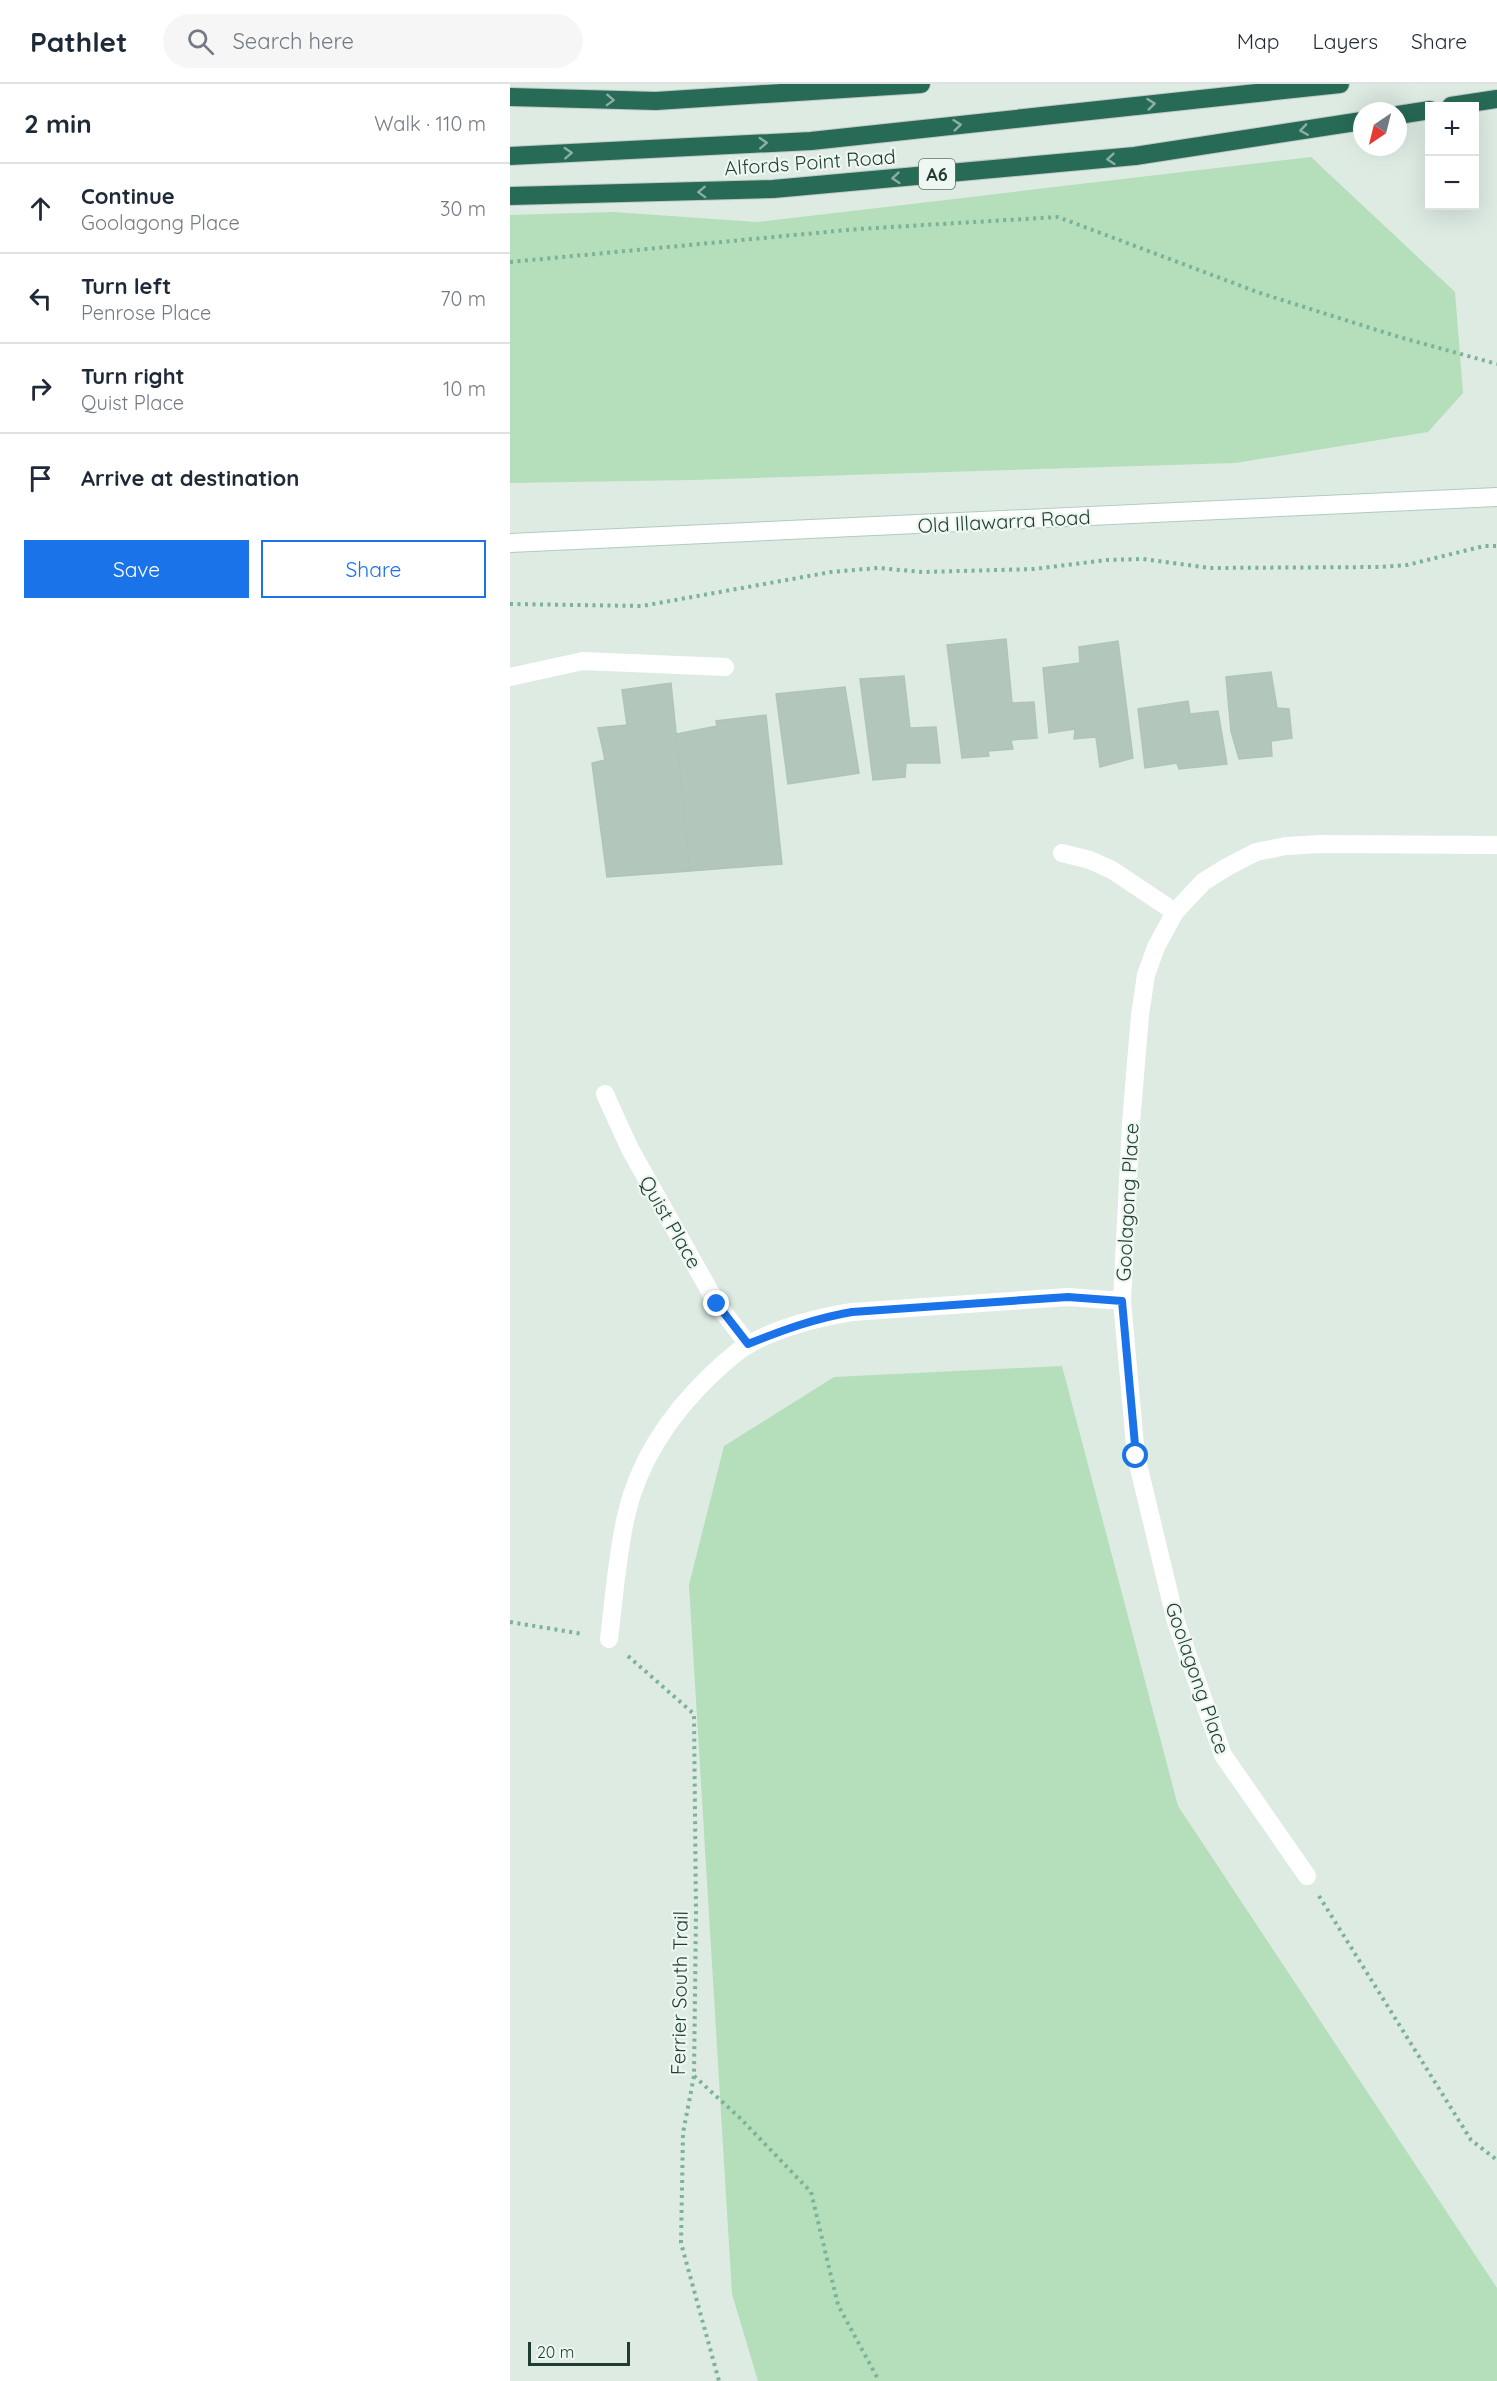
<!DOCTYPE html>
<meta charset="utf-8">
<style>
body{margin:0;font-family:Quicksand,sans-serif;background:#f6f6f7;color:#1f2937}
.controls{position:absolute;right:18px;top:18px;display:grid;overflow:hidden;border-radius:0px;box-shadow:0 6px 24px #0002}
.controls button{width:54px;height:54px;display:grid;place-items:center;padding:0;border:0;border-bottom:2px solid #e0e1e3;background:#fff;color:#1f2937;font:30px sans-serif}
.compass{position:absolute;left:843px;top:18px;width:54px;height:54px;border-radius:50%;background:#fff;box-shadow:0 6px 24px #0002;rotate:215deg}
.scale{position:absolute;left:18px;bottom:15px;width:102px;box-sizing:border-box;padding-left:6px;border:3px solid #1e3c30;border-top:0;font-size:16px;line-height:21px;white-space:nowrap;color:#1e3c30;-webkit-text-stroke:4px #eef7f2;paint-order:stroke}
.stop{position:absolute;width:18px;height:18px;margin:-14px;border:4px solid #1a73e8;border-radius:50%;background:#fff}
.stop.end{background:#1a73e8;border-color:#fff;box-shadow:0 2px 6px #0008}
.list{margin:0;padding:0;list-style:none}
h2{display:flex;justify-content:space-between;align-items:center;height:78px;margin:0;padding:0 24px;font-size:26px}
h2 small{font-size:20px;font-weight:400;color:#747a83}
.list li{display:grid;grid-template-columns:39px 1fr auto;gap:18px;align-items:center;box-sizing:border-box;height:90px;padding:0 24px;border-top:2px solid #e0e1e3}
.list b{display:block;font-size:22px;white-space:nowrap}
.list p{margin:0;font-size:20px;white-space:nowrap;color:#747a83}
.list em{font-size:20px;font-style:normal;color:#747a83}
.actions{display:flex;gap:12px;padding:18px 24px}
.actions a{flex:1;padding:14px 0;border:2px solid #1a73e8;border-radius:0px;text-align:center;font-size:21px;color:#1a73e8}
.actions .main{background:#1a73e8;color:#fff}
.icon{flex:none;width:33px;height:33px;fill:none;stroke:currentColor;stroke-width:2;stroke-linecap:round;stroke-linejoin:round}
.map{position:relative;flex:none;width:987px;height:2297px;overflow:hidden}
header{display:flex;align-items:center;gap:36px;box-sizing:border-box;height:84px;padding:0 30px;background:#fff;border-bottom:2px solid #e0e1e3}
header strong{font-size:28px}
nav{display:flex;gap:33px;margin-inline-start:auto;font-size:21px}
.search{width:420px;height:54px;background:#f6f6f7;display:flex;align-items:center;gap:15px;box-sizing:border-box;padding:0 21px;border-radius:33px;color:#747a83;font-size:22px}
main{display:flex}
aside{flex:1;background:#fff}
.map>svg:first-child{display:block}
</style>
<header>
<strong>Pathlet</strong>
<div class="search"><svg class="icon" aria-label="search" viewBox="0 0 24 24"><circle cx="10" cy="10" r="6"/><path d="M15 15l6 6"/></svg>Search here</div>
<nav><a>Map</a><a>Layers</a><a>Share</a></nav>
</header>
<main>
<aside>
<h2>2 min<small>Walk · 110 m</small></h2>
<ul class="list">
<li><svg class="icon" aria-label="ahead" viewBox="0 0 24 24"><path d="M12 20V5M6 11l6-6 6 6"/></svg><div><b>Continue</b><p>Goolagong Place</p></div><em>30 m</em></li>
<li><svg class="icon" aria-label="left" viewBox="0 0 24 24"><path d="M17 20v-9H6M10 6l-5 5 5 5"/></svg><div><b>Turn left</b><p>Penrose Place</p></div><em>70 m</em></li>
<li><svg class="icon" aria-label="right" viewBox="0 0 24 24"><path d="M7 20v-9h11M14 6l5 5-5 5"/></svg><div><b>Turn right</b><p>Quist Place</p></div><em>10 m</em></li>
<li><svg class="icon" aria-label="arrive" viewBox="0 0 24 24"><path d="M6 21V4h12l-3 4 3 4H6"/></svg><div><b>Arrive at destination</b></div></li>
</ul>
<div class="actions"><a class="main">Save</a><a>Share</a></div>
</aside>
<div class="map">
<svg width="987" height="2297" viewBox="0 0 987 2297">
<rect width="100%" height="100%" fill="#ddebe3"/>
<path fill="#b4dfba" d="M801,73L945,208L953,309L918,348L725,379L182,396L0,399V131L103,128L247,138Z
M552,1282L668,1722L987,2204V2297H248L222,2210L179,1501L214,1362L324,1293Z"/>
<path fill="#b3c6bc" stroke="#afc5ba" stroke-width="1.5" d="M496,555L502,619L524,618L527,654L501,656L503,665L478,667L479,672L452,674L437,561Z
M608,557L623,674L590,683L586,653L564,655L565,645L539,649L533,584L570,579L569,563Z
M761,588L767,624L779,625L782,654L761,657L762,672L729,675L721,647L716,593Z
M394,592L400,644L426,643L430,679H396L395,693L363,696L350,595Z
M161,599L180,787L97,793L82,679L95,676L88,644L117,641L112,606Z
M335,603L349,689L278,700L266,610Z
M678,617L680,630L708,627L717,680L669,685L667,679L635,684L628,625Z
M256,631L272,780L180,787L166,650L207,642L206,637Z"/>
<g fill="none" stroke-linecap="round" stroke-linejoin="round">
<g stroke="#b0ccbe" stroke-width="20">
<path id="secondary" d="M0,459L987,413"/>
</g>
<g stroke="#c0c8c5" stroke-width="20">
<path id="highway" d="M0,13L146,17L411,0
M941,22L987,15
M888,31L920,26
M0,72L301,57L830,0
M0,112L263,105L625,72L852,37"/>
</g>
<path stroke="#7bb29a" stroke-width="4" stroke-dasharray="3 4.5" stroke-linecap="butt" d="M0,178L348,145L548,133L750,209L889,253L987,280
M0,520L132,522L321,488L368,484L413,488L524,485L597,476L633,475L700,484L869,483L897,481L974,462H987
M0,1538L73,1550
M118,1572L184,1630L186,1829L184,1992L173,2049L171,2159L209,2297
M809,1812L961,2056L987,2076
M184,1992L230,2034L301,2108L328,2221L369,2297"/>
<path stroke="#fff" stroke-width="18" d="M0,593L73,577L215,583
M552,769L580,776L602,786L665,828
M95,1010L120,1065L207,1220L238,1260
M99,1555C104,1514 107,1472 116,1432C129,1375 161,1329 202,1290C213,1280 225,1268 238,1261C266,1244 310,1233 342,1228L558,1213L612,1217
M797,1792L713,1671L666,1538L626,1372L612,1217L621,1039L630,931L636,891L646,863L665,828L693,798L717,783L746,768L776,762L810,760L987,761"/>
<use href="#secondary" stroke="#fff" stroke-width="18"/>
<use href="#highway" stroke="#276a55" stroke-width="18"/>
</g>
<defs><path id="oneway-chevron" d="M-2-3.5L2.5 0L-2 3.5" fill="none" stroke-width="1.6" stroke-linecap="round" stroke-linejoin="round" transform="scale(1.5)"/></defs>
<g stroke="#8ab0a4">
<use href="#oneway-chevron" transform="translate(100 16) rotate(2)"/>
<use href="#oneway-chevron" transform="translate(641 20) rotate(-6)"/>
<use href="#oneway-chevron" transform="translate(447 41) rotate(-6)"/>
<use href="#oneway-chevron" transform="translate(794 46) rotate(171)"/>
<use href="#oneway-chevron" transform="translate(253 59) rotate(-3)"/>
<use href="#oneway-chevron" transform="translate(58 69) rotate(-3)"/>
<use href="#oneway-chevron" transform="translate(601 75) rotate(175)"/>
<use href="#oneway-chevron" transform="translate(386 94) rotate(175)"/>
<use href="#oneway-chevron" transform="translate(192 108) rotate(178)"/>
</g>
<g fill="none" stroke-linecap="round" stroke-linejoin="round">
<path stroke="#1a73e8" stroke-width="8" d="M207,1220L238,1260C273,1246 306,1234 342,1228L558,1213L612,1217L626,1372"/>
</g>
<g text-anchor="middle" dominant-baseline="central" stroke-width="4.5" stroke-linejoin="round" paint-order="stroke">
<rect fill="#eef7f2" stroke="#5c746a" stroke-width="1.5" x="409" y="75" width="36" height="30" rx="4.5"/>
<g font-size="18" font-weight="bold" fill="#1e3c30">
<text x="427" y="90">A6</text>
</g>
<g font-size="20" fill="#1e3c30" stroke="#eef7f2">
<text transform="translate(300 78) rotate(-4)">Alfords Point Road</text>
<text transform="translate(494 437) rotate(-3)">Old Illawarra Road</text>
<text transform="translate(617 1118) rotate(-87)">Goolagong Place</text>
<text transform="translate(161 1138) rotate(60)">Quist Place</text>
<text transform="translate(688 1594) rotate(71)">Goolagong Place</text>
<text transform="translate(169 1909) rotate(-89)">Ferrier South Trail</text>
</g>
</g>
</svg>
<div class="controls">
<button>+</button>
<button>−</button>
</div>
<svg class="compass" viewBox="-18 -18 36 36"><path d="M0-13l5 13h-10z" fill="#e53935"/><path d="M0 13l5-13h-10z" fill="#747a83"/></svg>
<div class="scale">20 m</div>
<div class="stop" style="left:626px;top:1372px"></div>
<div class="stop end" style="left:207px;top:1220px"></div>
</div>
</main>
